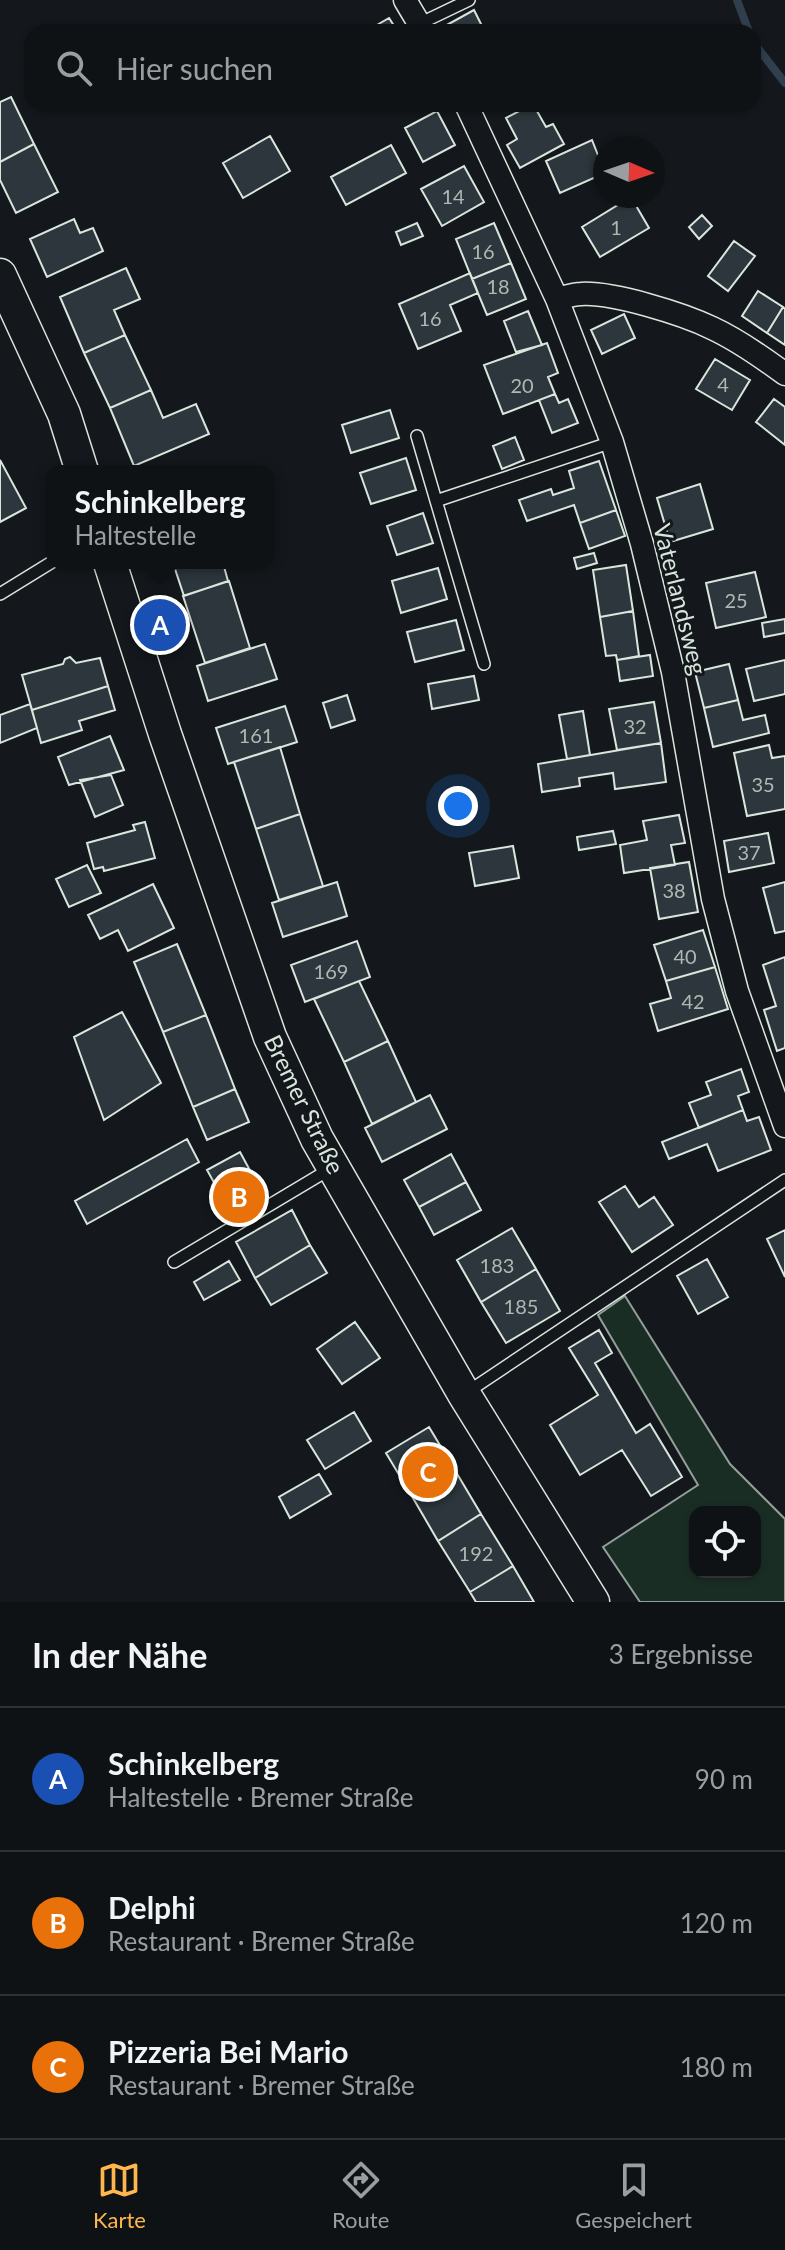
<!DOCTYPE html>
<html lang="de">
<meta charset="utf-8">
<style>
body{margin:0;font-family:Lato,sans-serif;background:#1d2022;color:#f1f3f6}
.controls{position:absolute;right:24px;bottom:24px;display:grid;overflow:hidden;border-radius:16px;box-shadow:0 2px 6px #0004}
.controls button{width:72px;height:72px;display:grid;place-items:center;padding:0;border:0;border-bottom:2px solid #2f3234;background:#0f1215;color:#f1f3f6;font:40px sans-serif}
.compass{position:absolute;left:593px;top:136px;width:72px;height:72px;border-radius:50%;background:#0f1215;box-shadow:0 2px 6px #0004;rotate:92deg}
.you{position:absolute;left:458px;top:806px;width:28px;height:28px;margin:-20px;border:6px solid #fff;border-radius:50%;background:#1a73e8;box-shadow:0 0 0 12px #1a73e833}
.badge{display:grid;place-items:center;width:52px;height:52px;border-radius:50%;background:#ffb74d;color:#fff;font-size:26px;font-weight:700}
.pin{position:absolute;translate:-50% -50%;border:4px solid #fff;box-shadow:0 2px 8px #0006}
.popup{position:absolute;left:46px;top:465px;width:228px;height:104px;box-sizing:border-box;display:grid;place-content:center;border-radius:16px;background:#0f1215;filter:drop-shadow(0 2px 6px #0005);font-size:26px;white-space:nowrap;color:#9b9ea0}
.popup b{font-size:30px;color:#f1f3f6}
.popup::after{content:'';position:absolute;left:50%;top:100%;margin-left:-16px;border:16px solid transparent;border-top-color:#0f1215}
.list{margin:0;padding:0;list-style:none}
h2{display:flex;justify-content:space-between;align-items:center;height:104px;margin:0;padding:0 32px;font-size:34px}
h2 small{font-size:26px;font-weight:400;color:#9b9ea0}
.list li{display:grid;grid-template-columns:52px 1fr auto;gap:24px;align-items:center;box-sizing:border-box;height:144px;padding:0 32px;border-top:2px solid #2f3234}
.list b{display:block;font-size:30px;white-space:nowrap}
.list p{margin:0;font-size:26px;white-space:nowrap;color:#9b9ea0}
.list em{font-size:26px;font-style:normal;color:#9b9ea0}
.icon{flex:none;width:44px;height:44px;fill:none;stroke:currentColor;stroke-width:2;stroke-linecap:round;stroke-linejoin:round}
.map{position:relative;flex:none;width:785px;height:1602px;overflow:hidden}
.search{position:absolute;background:#0f1215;box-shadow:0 2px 6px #0004;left:24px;right:24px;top:24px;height:88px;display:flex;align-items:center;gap:20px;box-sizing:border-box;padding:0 28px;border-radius:24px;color:#9b9ea0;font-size:30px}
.sheet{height:536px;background:#0f1215}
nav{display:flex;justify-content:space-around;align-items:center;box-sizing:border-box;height:112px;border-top:2px solid #2f3234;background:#0f1215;font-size:22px;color:#9b9ea0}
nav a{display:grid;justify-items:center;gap:4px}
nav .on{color:#ffb74d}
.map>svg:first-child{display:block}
</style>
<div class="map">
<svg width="785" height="1602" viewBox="0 0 785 1602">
<rect width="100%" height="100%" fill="#14181c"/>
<path fill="#1a2d24" stroke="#939e99" stroke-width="2" fill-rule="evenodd" d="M625,1296L730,1464L785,1519V1602H640L603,1547L698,1485L598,1315ZM695,1512H755V1572H695Z"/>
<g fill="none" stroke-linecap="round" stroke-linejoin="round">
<path stroke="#2f3f4d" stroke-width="8" d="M737,0L749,32
M753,42L785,83"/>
</g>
<path fill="#2c363c" stroke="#d8e6dc" stroke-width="2" d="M474,10L485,32H448L445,26Z
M389,18L398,32H365Z
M11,97L34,144L0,162V102Z
M533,104L546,127L553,124L564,144L520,168L507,145L517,139L506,118Z
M437,111L455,145L423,162L405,128Z
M270,136L290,171L243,198L223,163Z
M592,140L605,173L560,193L546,161Z
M34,144L58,192L16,213L0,180V162Z
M391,145L406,173L346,205L331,177Z
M464,166L484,202L442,226L421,189Z
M631,197L649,228L600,257L582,227Z
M702,215L712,226L699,239L689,227Z
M74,219L80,233L93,228L103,251L47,277L30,239Z
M417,223L423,236L401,245L396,232Z
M494,223L511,263L472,279L456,239Z
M734,241L755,256L728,291L708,276Z
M511,263L526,299L487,315L472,279Z
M126,268L140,299L114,310L125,335L84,353L60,297Z
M470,273L478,293L450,305L461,331L418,349L399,304Z
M758,291L783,307L767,333L742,316Z
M783,307L785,309V345L767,333Z
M528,311L542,345L516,352L504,321Z
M624,314L635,338L602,354L591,330Z
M125,335L151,390L110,408L84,353Z
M547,343L558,373L548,377L555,394L503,414L484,365Z
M715,359L750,380L732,410L696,389Z
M151,390L163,418L196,404L209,434L134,466L110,408Z
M555,394L559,403L568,399L578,423L552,433L539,400Z
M774,399L785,407V445L756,422Z
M390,410L399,438L351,453L342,425Z
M515,437L524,460L502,469L493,446Z
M406,458L416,490L371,504L360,473Z
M0,460L26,508L0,522Z
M599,461L616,510L580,523L574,505L527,521L519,500L551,489L553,495L574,488L569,471Z
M700,484L713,529L670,542L657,498Z
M616,510L625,536L589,549L580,523Z
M423,513L433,543L397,555L387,526Z
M594,553L597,563L577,569L574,558Z
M173,563H223L228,581L184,596Z
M626,565L633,611L600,617L593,570Z
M438,568L447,599L401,613L392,581Z
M755,572L766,617L716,628L706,583Z
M229,581L250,648L205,663L183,596Z
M633,611L639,656L617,660L616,655L606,656L600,617Z
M785,619V633L764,637L762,623Z
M456,620L464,650L415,662L407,632Z
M265,644L277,679L208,701L197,666Z
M650,655L653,676L620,681L617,660Z
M70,657L76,663L100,658L108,686L32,710L22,675L63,664L65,659Z
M785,660V694L754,701L746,669Z
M729,664L738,700L704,708L695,672Z
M474,676L479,700L432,709L428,684Z
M108,686L115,710L79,721L82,730L41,743L32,710Z
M347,695L355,720L331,728L323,703Z
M738,700L743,720L765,715L769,733L713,747L704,708Z
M654,702L661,743L617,750L609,709Z
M30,704L37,728L0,743V715Z
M285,706L297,742L228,764L216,728Z
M583,711L590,755L567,759L559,715Z
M110,736L124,770L69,785L58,757Z
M661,743L666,782L615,789L613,773L579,778L580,786L542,792L538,764Z
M769,745L772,758L785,756V809L747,816L734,753Z
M280,747L300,814L256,829L234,762Z
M111,775L123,805L95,817L80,780Z
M300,814L323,886L279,900L256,829Z
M679,815L685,843L671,845L675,865L624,873L620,845L647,840L643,821Z
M145,822L155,858L104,871L103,867L94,869L87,843L135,830L133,825Z
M613,831L616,844L579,850L577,837Z
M768,833L774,863L729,872L724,841Z
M513,846L519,878L475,886L469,853Z
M689,862L698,912L659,919L650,868Z
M87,865L101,893L69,907L56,879Z
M337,882L347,916L283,937L272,903Z
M785,882V931L775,933L763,888Z
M153,884L174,928L128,951L118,930L100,939L88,915Z
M703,930L715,967L666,981L654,945Z
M357,941L370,977L305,1002L291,965Z
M177,944L206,1015L163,1032L134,962Z
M785,957V1048L777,1051L764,1010L776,1006L763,965Z
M715,967L728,1009L658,1031L650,1004L671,998L666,981Z
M359,981L388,1041L344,1062L314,999Z
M122,1012L161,1083L104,1120L74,1037Z
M206,1015L235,1089L193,1107L163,1032Z
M388,1041L416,1102L372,1124L344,1062Z
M741,1069L749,1092L738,1096L743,1110L699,1128L689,1103L711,1095L706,1082Z
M235,1089L249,1122L207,1140L193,1107Z
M430,1095L447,1129L382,1162L365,1128Z
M743,1110L747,1121L759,1117L771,1150L718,1171L707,1144L669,1159L662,1142Z
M187,1139L199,1162L87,1224L75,1201Z
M240,1152L266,1200L233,1217L207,1170Z
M451,1154L466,1182L419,1207L404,1180Z
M466,1182L481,1210L434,1235L419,1207Z
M625,1186L639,1207L654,1197L673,1225L632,1252L599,1202Z
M292,1210L310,1245L255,1278L236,1242Z
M512,1228L536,1269L481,1302L457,1260Z
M785,1230V1277L767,1239Z
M310,1245L327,1273L271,1305L255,1278Z
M707,1259L728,1297L698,1314L677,1276Z
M229,1261L240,1280L204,1300L194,1282Z
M536,1269L560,1311L506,1343L481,1302Z
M355,1322L380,1358L342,1384L317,1349Z
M599,1330L612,1353L595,1363L636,1433L650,1424L682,1477L651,1496L622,1450L580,1475L550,1425L598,1395L569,1348Z
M354,1412L371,1441L325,1469L307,1440Z
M429,1427L456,1472L413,1498L386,1453Z
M456,1472L481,1514L438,1541L413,1498Z
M319,1474L331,1494L290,1518L279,1497Z
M481,1514L513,1566L470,1592L438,1541Z
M513,1566L534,1602H476L470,1592Z"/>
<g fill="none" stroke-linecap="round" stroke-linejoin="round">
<g stroke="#d8e6dc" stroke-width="14">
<path id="service" d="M419,24L469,0
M417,436L484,664
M436,501L612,442
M0,594L52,562
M174,1262L330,1169
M466,1393L785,1180"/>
</g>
<g stroke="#d8e6dc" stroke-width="25">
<path id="minor" d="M405,0L424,32
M466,104L557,299L612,442L642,544L673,672L713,899L737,991L785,1126
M557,299C565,297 573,294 581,294C613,292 683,314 712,328C738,340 762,357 785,374"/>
</g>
<g stroke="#d8e6dc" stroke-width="35">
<path id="secondary" d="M0,275L64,414L82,471
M110,563L165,734L270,1037L317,1139L464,1394L593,1602"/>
</g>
<use href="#service" stroke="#14181c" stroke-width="11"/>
<use href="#minor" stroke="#14181c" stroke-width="22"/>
<use href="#secondary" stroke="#14181c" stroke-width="32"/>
</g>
<g text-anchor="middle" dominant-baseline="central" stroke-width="6" stroke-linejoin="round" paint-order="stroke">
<g font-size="20" fill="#adbab4">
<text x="453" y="196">14</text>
<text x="616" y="227">1</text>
<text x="483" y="251">16</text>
<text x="498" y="286">18</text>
<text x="430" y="318">16</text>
<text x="723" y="384">4</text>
<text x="522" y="385">20</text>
<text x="736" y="600">25</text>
<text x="635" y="726">32</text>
<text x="256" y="735">161</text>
<text x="763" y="784">35</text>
<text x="749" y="852">37</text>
<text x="674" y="890">38</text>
<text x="685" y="956">40</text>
<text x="331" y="971">169</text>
<text x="693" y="1001">42</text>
<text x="497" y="1265">183</text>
<text x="521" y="1306">185</text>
<text x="476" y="1553">192</text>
</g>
<g font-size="24" fill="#d8e6dc" stroke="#14181c">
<text transform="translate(681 599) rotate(76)">Vaterlandsweg</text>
<text transform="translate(305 1104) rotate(64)">Bremer Straße</text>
</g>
</g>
</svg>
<div class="controls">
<button><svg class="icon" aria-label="locate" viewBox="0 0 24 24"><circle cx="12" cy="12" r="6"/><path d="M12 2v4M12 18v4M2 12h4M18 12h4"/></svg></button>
</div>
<svg class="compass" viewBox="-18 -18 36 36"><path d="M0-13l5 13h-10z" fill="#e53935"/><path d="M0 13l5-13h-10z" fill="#9b9ea0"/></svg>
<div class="you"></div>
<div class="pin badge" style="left:160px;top:625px;background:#1a4fb4">A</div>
<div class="popup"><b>Schinkelberg</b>Haltestelle</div>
<div class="pin badge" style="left:239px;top:1197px;background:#e8710a">B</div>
<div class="pin badge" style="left:428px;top:1472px;background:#e8710a">C</div>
<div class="search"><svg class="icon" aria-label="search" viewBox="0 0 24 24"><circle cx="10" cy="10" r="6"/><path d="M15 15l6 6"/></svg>Hier suchen</div>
</div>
<section class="sheet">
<h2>In der Nähe<small>3 Ergebnisse</small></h2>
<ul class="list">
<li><span class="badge" style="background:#1a4fb4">A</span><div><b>Schinkelberg</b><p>Haltestelle · Bremer Straße</p></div><em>90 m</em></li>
<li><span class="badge" style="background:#e8710a">B</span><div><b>Delphi</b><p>Restaurant · Bremer Straße</p></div><em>120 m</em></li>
<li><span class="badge" style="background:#e8710a">C</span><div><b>Pizzeria Bei Mario</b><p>Restaurant · Bremer Straße</p></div><em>180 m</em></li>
</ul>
</section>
<nav>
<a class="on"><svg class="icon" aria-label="map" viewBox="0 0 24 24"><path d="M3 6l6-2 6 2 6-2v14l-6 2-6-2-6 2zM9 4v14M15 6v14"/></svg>Karte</a>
<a><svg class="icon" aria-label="directions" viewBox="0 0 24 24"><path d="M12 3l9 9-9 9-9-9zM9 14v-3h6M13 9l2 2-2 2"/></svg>Route</a>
<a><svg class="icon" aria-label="saved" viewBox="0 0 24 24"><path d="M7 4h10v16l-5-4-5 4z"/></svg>Gespeichert</a>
</nav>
